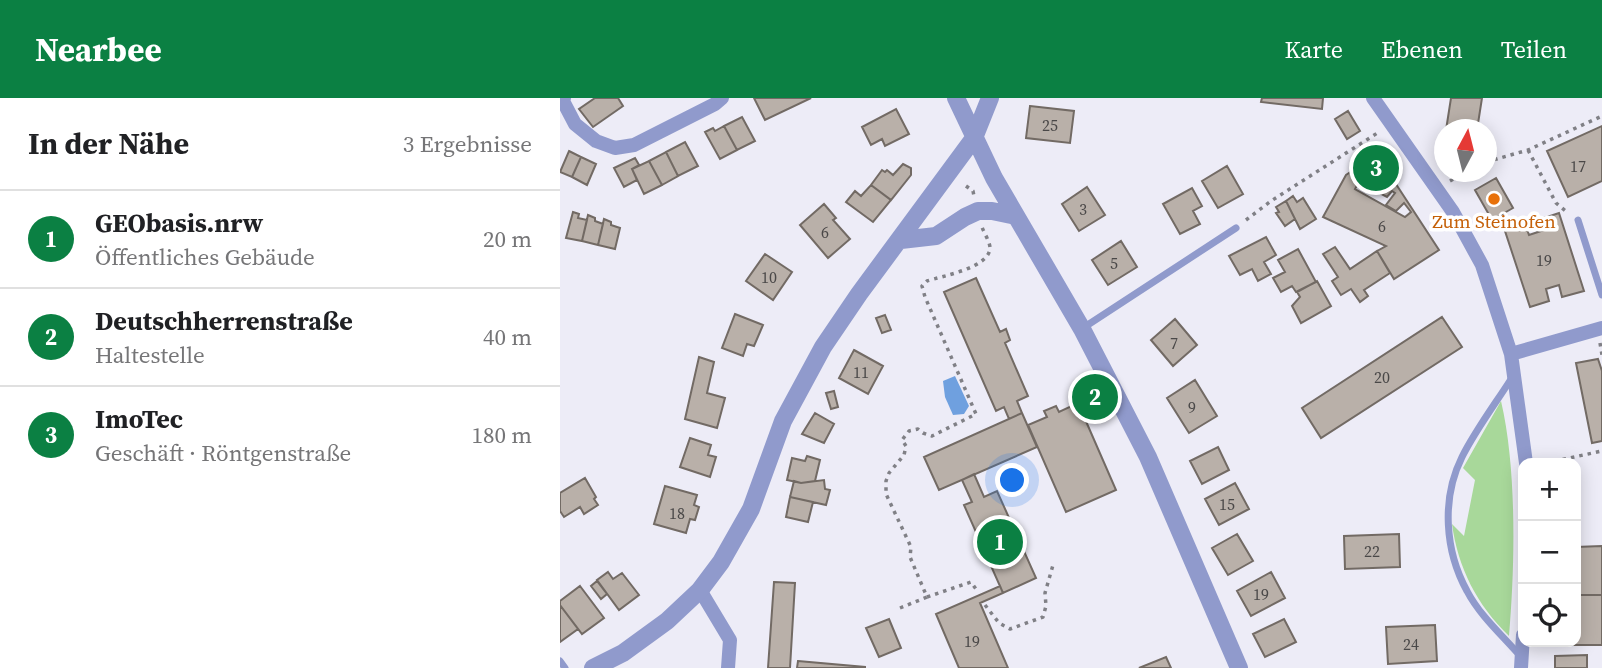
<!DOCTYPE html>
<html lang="de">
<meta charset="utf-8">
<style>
body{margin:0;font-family:"Source Serif 4",serif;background:#f2f2f2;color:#202124}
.controls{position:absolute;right:21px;bottom:21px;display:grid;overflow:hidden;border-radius:14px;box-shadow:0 4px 18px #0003}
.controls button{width:63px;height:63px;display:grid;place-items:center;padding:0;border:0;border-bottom:2px solid #e0e0e0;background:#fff;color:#202124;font:35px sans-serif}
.compass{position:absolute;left:874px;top:21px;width:63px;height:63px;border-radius:50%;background:#fff;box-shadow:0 4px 18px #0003;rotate:7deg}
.you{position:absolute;left:453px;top:383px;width:24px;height:24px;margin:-18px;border:5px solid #fff;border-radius:50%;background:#1a73e8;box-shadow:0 0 0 10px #1a73e833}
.badge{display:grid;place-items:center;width:46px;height:46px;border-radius:50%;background:#0b8043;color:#fff;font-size:23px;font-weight:700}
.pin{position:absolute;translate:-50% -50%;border:4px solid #fff;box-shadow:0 2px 7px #0006}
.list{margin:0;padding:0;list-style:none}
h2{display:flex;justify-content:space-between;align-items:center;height:91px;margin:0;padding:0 28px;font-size:30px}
h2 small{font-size:23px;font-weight:400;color:#757577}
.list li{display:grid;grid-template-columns:46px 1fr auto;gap:21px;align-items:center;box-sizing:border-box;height:98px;padding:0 28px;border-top:2px solid #e0e0e0}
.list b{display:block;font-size:26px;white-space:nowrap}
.list p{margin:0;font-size:23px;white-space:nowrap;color:#757577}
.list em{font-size:23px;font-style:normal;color:#757577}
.icon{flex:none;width:38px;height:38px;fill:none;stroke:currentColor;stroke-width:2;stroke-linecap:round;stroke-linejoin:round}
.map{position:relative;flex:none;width:1042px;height:570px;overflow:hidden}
header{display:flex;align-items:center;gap:42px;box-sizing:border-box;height:98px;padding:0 35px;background:#0b8043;color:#fff}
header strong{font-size:33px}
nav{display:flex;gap:38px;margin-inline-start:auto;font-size:24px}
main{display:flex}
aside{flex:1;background:#fff}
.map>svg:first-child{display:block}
</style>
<header>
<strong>Nearbee</strong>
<nav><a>Karte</a><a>Ebenen</a><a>Teilen</a></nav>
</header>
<main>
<aside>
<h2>In der Nähe<small>3 Ergebnisse</small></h2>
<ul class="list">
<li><span class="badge">1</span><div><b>GEObasis.nrw</b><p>Öffentliches Gebäude</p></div><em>20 m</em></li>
<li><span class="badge">2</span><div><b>Deutschherrenstraße</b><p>Haltestelle</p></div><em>40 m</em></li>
<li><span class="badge">3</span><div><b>ImoTec</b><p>Geschäft · Röntgenstraße</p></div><em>180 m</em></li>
</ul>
</aside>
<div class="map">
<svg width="1042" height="570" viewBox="0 0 1042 570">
<rect width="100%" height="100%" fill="#edecf7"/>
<path fill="#a8d89a" d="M941,303C957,371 955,468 949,538C917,507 898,470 892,426L904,438L915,382L903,370Z"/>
<path fill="#6fa0df" d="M395,278L409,308L404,316L393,317L385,299L383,283Z"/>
<path fill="#b9b0a9" stroke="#726a64" stroke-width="2" fill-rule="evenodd" d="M35,0H58L63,8L33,29L19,11Z
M194,0H251L205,22Z
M702,0H763L762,11L701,4Z
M891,0H922L917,32H886Z
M470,8L514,13L510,45L466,40Z
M336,11L349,36L325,48L322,41L311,47L302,29Z
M788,13L800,33L787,41L775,21Z
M182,19L195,43L177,52L164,28Z
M164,28L177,52L160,61L145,34L153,30L155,33Z
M1042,28V83L1008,99L987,53Z
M125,44L138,68L118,78L106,54Z
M9,53L21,59L12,79L0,74Z
M106,54L118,78L102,87L89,63Z
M817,57L879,152L834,181L817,153L826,148L763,119L786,77ZM801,80L808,89L827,99L832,93L835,95L826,107L836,113L844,105L851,114L845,119L795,91Z
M21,59L36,66L27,87L12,79Z
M75,60L79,67L72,71L77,82L64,89L54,70Z
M89,63L102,87L84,96L72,71Z
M343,66L351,70V77L331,102L311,87L322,72L325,74L327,72L333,77Z
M667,68L683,96L658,110L642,83Z
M936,80L953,110L932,122L915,92Z
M311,87L331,102L313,124L286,104L295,93L301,98Z
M527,89L545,117L519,133L502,106Z
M632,90L642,108L633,113L640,126L620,136L603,106Z
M733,98L737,104L743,100L756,121L740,131L726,103Z
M726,103L735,121L725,128L716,115L719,114L716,109Z
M264,106L276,120L273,122L290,141L268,160L240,127Z
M13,114L19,116L18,120L27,122L22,143L6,140Z
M999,115L1024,193L1002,199L999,187L986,191L989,203L970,209L945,133L965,126L969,137L981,133L978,122Z
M28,117L35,120V123L43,126L38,147L22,143Z
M44,121L51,124V127L60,130L55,151L38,147Z
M706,139L716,157L704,164L711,176L698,183L692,171L680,177L669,158Z
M561,143L577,169L548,187L532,162Z
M775,149L790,171L817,153L830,175L804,192L808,198L800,204L791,191L781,197L772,183L778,179L763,156Z
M738,151L756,184L736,194L732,188L721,194L713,180L725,174L718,162Z
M205,156L232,174L213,202L186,183Z
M416,180L440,234L446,231L450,242L445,245L468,298L457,303L462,315L449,321L444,309L436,313L384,194Z
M757,183L771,208L741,225L732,208L740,199L737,194Z
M175,216L203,227L194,248L187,246L183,258L162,250Z
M325,217L331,232L322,235L316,220Z
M882,219L902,249L761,340L742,310Z
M615,221L637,247L613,268L591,242Z
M294,252L323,268L308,296L279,280Z
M139,259L154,264L147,295L165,300L157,330L125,321Z
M1038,261L1042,273V343L1032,345L1016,265Z
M635,282L657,318L629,335L607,300Z
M274,293L278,309L271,311L266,295Z
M518,305L556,392L506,414L468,327L487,319L484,313L496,308L499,314Z
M255,315L274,326L264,345L242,336Z
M462,315L477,349L379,392L364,359Z
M130,340L151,347L148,357L156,359L150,379L120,369Z
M658,349L669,372L642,386L630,363Z
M247,358L260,362L255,383L241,385L227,382L232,360L245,363Z
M414,376L424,399L437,393L476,480L443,495L404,407L412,404L402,382Z
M25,380L36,399L34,401L38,407L24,416L20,409L4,419L0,413V395Z
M264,382L265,391L270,392L266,407L230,399L234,383L241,385Z
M675,385L689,411L659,427L645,401Z
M105,388L137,397L134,407L139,409L135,422L130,421L126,435L94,426Z
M230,399L253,404L248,424L226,419Z
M677,436L693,463L668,477L652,450Z
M839,436L840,469L785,471L784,438Z
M1042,448V497H1016V449Z
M48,474L53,481L62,475L79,497L59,512L37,482Z
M711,474L725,500L691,518L677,493Z
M37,483L47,496L41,501L31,488Z
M214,484L235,485L230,570H208Z
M20,488L44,520L22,536L0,507V503Z
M440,488L443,495L420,505L448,570H399L376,516Z
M1016,497H1042V547H1013L1012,544H1016Z
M0,507L18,531L0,544Z
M329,521L341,550L319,559L306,530Z
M724,521L736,544L705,559L693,536Z
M875,527L877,563L828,566L826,529Z
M1027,557V570H995V558Z
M606,559L611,570H579Z
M238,563L305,569V570H237Z"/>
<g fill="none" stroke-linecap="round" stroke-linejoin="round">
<path stroke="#808086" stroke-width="3.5" stroke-dasharray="3.5 5" stroke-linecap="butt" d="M968,52L996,105L1008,115
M926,64L968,52L1042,18
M890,83L906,74
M406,88L413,93L414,98
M686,122L711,103L819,34
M1040,245L1042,257
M986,365L1042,353
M367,499L411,484L418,494
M425,507L439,525L450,531L483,519L486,508L485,495L493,467
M340,510L367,499L350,459L351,449L326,396V383L329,375L344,357L346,348L342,342L349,333L358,331L363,335L372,338L416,316L365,199L362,188L367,183C382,178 429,170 430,150C430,144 424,135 422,129"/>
<path stroke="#909acc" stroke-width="7" d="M1018,122L1042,197
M523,230L676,130
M953,278C936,305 916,331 902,359C881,401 885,453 907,493C920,518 943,538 961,559
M0,563L5,570"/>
<path stroke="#909acc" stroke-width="14" d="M4,0L3,3L15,26L36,43L55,50L74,47L155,6L162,0
M813,0L893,114L922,167L951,256L966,365
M951,256L1042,230
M140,492L170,542L168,570
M961,570L963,537"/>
<path stroke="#909acc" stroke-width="18" d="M396,0L434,80L522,231L588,359L679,570
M341,142L376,138L405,119L418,113H432L456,118
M33,570L63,555L107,523L140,492L161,464L191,411L223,323L263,249L299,196L414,40L430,0"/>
</g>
<circle fill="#e8710a" stroke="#fff" stroke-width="2.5" cx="934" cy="101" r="7"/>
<g text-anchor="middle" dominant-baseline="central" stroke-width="7" stroke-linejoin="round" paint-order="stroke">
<g font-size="16" fill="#4a4848">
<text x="490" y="27">25</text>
<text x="1018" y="68">17</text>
<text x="523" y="111">3</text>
<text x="822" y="128">6</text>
<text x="265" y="134">6</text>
<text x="984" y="162">19</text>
<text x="554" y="165">5</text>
<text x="209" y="179">10</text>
<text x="614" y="245">7</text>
<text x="301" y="274">11</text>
<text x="822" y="279">20</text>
<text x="632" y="309">9</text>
<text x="667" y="406">15</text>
<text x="117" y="415">18</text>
<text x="812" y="453">22</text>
<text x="701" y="496">19</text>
<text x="412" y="543">19</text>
<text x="851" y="546">24</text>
</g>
<g font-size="19" fill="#c56008" stroke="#fff">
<text x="934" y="123">Zum Steinofen</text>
</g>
</g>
</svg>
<div class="controls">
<button>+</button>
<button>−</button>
<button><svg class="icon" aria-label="locate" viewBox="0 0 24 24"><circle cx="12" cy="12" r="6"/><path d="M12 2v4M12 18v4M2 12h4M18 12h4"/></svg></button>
</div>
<svg class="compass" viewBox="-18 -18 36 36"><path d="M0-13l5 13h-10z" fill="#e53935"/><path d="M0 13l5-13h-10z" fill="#757577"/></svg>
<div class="you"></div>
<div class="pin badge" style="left:440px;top:444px">1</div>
<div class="pin badge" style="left:535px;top:299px">2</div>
<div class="pin badge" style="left:816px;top:70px">3</div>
</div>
</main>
